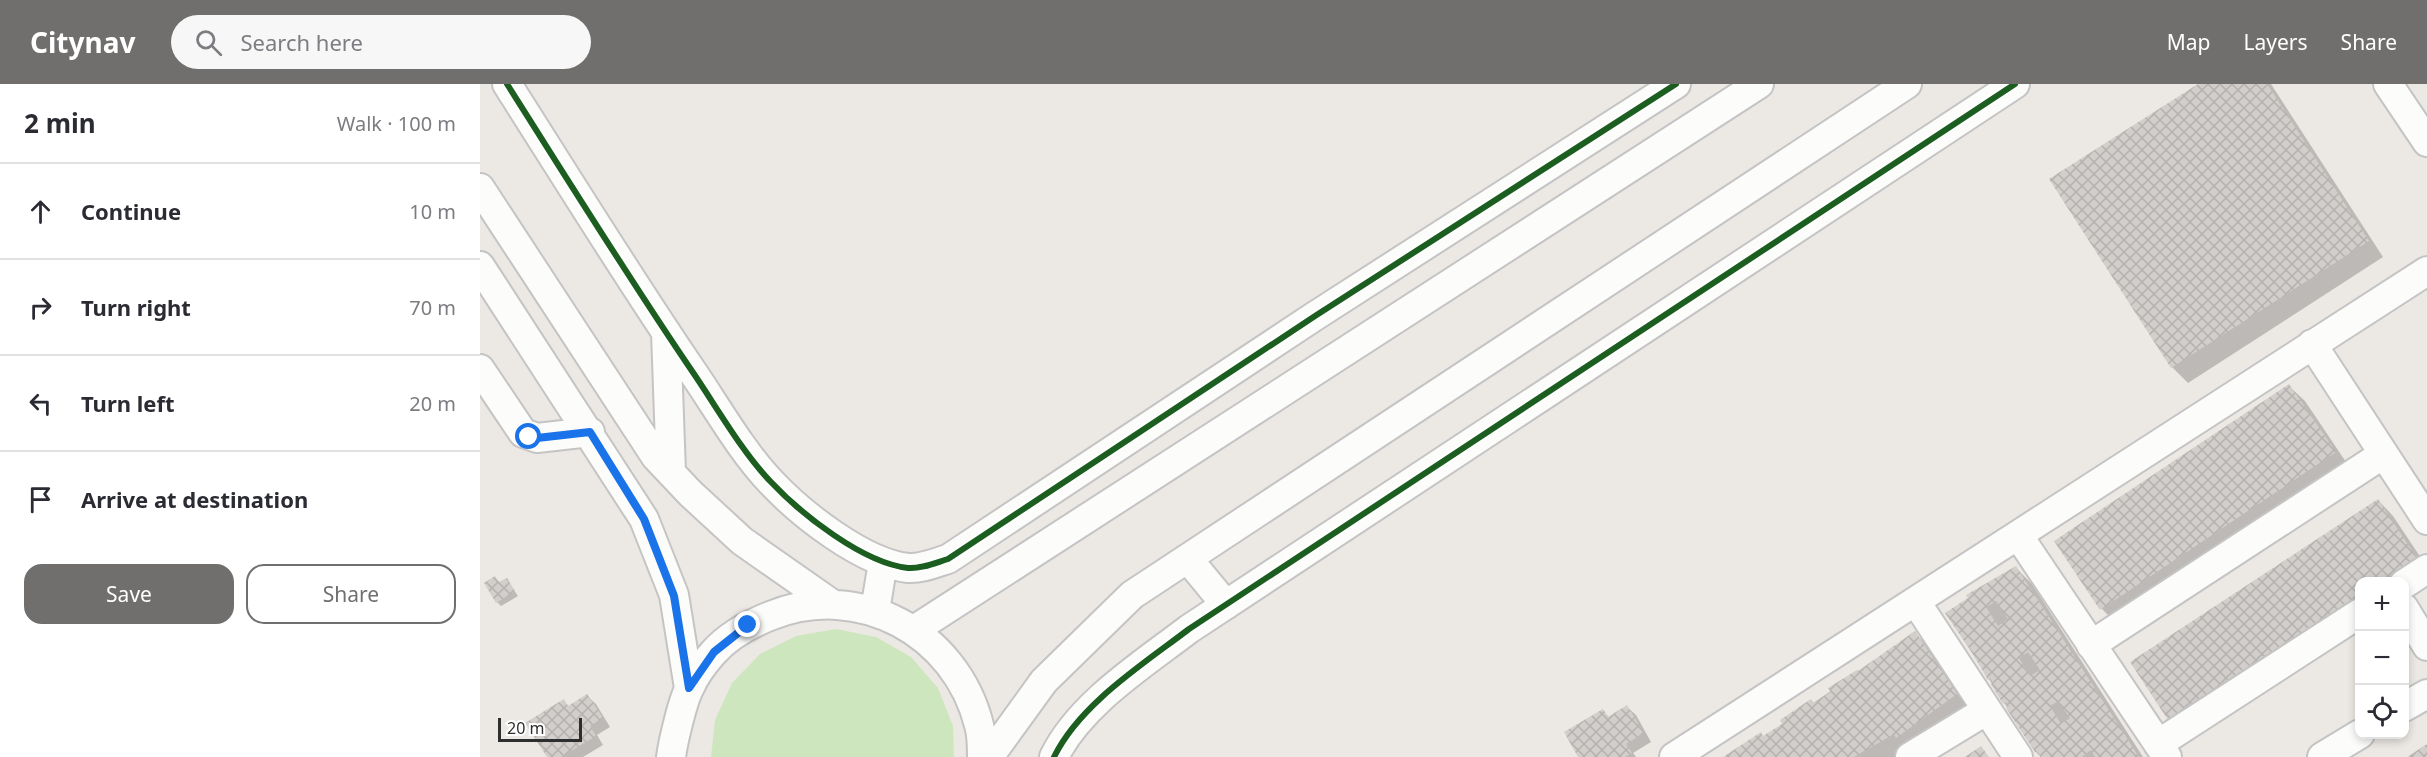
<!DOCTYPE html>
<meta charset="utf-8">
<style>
body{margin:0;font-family:"Noto Sans",sans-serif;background:#f7f7f7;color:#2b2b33}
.controls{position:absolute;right:18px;bottom:18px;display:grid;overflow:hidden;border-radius:12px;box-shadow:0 3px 9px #0003}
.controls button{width:54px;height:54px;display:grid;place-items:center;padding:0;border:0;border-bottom:2px solid #e1e1e2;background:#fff;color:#2b2b33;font:30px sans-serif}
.scale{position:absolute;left:18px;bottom:15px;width:84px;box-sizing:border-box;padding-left:6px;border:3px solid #2e2e2e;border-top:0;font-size:16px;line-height:21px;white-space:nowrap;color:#2e2e2e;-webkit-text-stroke:4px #fff;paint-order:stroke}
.stop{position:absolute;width:18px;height:18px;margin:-14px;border:4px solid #1a73e8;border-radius:50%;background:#fff}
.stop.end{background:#1a73e8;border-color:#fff;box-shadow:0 2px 6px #0008}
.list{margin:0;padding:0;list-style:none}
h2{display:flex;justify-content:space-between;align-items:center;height:78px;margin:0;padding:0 24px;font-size:26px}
h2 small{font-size:20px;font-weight:400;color:#7c7c81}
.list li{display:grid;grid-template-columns:39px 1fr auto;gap:18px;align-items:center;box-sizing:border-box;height:96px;padding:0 24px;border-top:2px solid #e1e1e2}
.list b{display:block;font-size:22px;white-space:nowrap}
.list em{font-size:20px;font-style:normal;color:#7c7c81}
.actions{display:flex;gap:12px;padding:18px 24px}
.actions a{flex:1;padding:14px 0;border:2px solid #706f6e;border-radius:18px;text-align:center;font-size:21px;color:#706f6e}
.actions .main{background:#706f6e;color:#fff}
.icon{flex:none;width:33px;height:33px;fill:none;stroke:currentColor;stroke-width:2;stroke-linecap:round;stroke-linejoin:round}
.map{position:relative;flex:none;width:1947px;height:673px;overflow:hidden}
header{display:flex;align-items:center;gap:36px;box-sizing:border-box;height:84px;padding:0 30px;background:#706f6e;color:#fff}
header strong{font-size:28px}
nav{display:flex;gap:33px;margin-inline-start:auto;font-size:21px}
.search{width:420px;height:54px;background:#f7f7f7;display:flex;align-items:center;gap:15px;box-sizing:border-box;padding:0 21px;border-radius:33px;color:#7c7c81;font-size:22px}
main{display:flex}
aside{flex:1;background:#fff}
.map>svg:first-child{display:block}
</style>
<header>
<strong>Citynav</strong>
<div class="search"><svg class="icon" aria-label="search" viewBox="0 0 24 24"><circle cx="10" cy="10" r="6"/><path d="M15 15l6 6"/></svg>Search here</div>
<nav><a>Map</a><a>Layers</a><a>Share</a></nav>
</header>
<main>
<aside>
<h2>2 min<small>Walk · 100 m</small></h2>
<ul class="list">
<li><svg class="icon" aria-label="ahead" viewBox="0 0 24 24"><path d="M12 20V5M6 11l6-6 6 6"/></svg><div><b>Continue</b></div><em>10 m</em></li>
<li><svg class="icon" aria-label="right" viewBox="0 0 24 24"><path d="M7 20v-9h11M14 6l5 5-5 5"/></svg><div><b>Turn right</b></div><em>70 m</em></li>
<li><svg class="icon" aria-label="left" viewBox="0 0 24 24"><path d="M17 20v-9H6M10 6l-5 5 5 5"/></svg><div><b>Turn left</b></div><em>20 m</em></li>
<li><svg class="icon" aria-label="arrive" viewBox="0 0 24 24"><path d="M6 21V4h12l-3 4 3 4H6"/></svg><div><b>Arrive at destination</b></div></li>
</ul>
<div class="actions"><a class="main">Save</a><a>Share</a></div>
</aside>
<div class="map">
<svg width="1947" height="673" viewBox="0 0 1947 673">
<defs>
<pattern id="building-cross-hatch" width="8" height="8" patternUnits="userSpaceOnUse" patternTransform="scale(1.5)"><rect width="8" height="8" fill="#d1cecb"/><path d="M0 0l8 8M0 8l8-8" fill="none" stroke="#b4b1af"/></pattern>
</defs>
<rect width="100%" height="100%" fill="#ece8e4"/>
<path fill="#cee6be" d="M356,545L396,553L431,573L458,604L473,642L474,673H231L235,636L252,599L280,570L316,552Z"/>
<path fill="#0003" d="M1720,0H1791L1903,173L1708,299L1692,283Z
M1809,302L1825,317L1870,384L1637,540L1622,525L1576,458Z
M1898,416L1913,432L1947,483L1924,498H1880V540L1707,653Z
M1536,484L1552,500L1663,673H1561L1556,668L1467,530Z
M27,496L38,512L21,522L17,518Z
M1435,549L1451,565L1491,626L1417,673H1246L1284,653Z
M107,612L116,620L130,643L117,651L123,661L103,673H69L83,617L89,623Z
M1147,623L1156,631L1171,658L1153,669L1156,673H1100L1123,627L1129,633Z"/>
<path fill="url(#building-cross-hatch)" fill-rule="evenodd" d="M1718,0H1787L1889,157L1691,284L1569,95Z
M1809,300L1856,368L1620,526L1574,457Z
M1898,415L1938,476L1905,498H1880V514L1690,639L1650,578Z
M1536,482L1659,673H1615L1611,666L1602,673H1561L1557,668H1555L1526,624L1529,622L1526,618L1523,620L1511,600L1513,599L1510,594L1508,596L1493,570L1465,529L1488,514L1486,511ZM1516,517L1528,535L1518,542L1506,523ZM1548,568L1560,586L1550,592L1539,574ZM1578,617L1590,634L1581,640L1570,622Z
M15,492L19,498L27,494L35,507L16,519L4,499Z
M1435,547L1477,610L1416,654L1414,650L1374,673H1243L1281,648L1283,652L1302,640L1300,636L1331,615L1334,619L1351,608L1348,604L1377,586L1378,587Z
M107,610L123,634L110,642L116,652L81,673H67L45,639L84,615L88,622Z
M1147,621L1164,649L1146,660L1152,669L1145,673H1098L1084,648L1123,625L1128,633Z
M1947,660V673H1927Z
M1501,662L1509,673H1485Z"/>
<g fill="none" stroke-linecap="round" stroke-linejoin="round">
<g stroke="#c5c4c5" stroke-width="32">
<path id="minor" d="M27,0C88,96 148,193 212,287C236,322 262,368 291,398C321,430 383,479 428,484C441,485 455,479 468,475L835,232L1196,0
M1908,0L1947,58
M0,104L176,373L210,409L262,457L352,520
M0,182L164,435L194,511L209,604
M186,248L191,389
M1832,260L1947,436
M0,285L43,349L57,354L110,348
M1538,451L1687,673
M708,475L746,521
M1924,500L1947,485
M1436,518L1538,673
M1924,524L1947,562
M395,527L403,478
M434,546L1279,0
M1611,561L1902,371
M1924,623L1947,610
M1678,660L1880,529
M191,673C193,658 203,615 210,603C215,591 225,578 233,569C248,552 270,540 290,532C379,496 476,549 499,641C502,651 502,663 502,673
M509,673L564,597L652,511L1427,0
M574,673C600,620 662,581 709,545L1535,0
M1194,673L1947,187
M1430,673L1507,626
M1842,673L1880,650"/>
</g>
<use href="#minor" stroke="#fcfcfb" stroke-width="28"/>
<g stroke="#fff" stroke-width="10">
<path id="cycleway" d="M27,0C88,96 148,193 212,287C236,322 262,368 291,398C321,430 383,479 428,484C441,485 455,479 468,475L835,232L1196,0
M574,673C600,620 662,581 709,545L1535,0"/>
</g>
<use href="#cycleway" stroke="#1b5e20" stroke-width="6"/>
</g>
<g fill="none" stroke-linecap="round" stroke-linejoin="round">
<path stroke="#1a73e8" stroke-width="8" d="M49,353L57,354L110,348L164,435L194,512L209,604L234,568L268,541"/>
</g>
</svg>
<div class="controls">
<button>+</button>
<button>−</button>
<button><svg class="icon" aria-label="locate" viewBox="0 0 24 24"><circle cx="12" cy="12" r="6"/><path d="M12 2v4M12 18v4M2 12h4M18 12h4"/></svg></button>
</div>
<div class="scale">20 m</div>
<div class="stop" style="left:49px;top:353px"></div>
<div class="stop end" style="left:268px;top:541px"></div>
</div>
</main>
